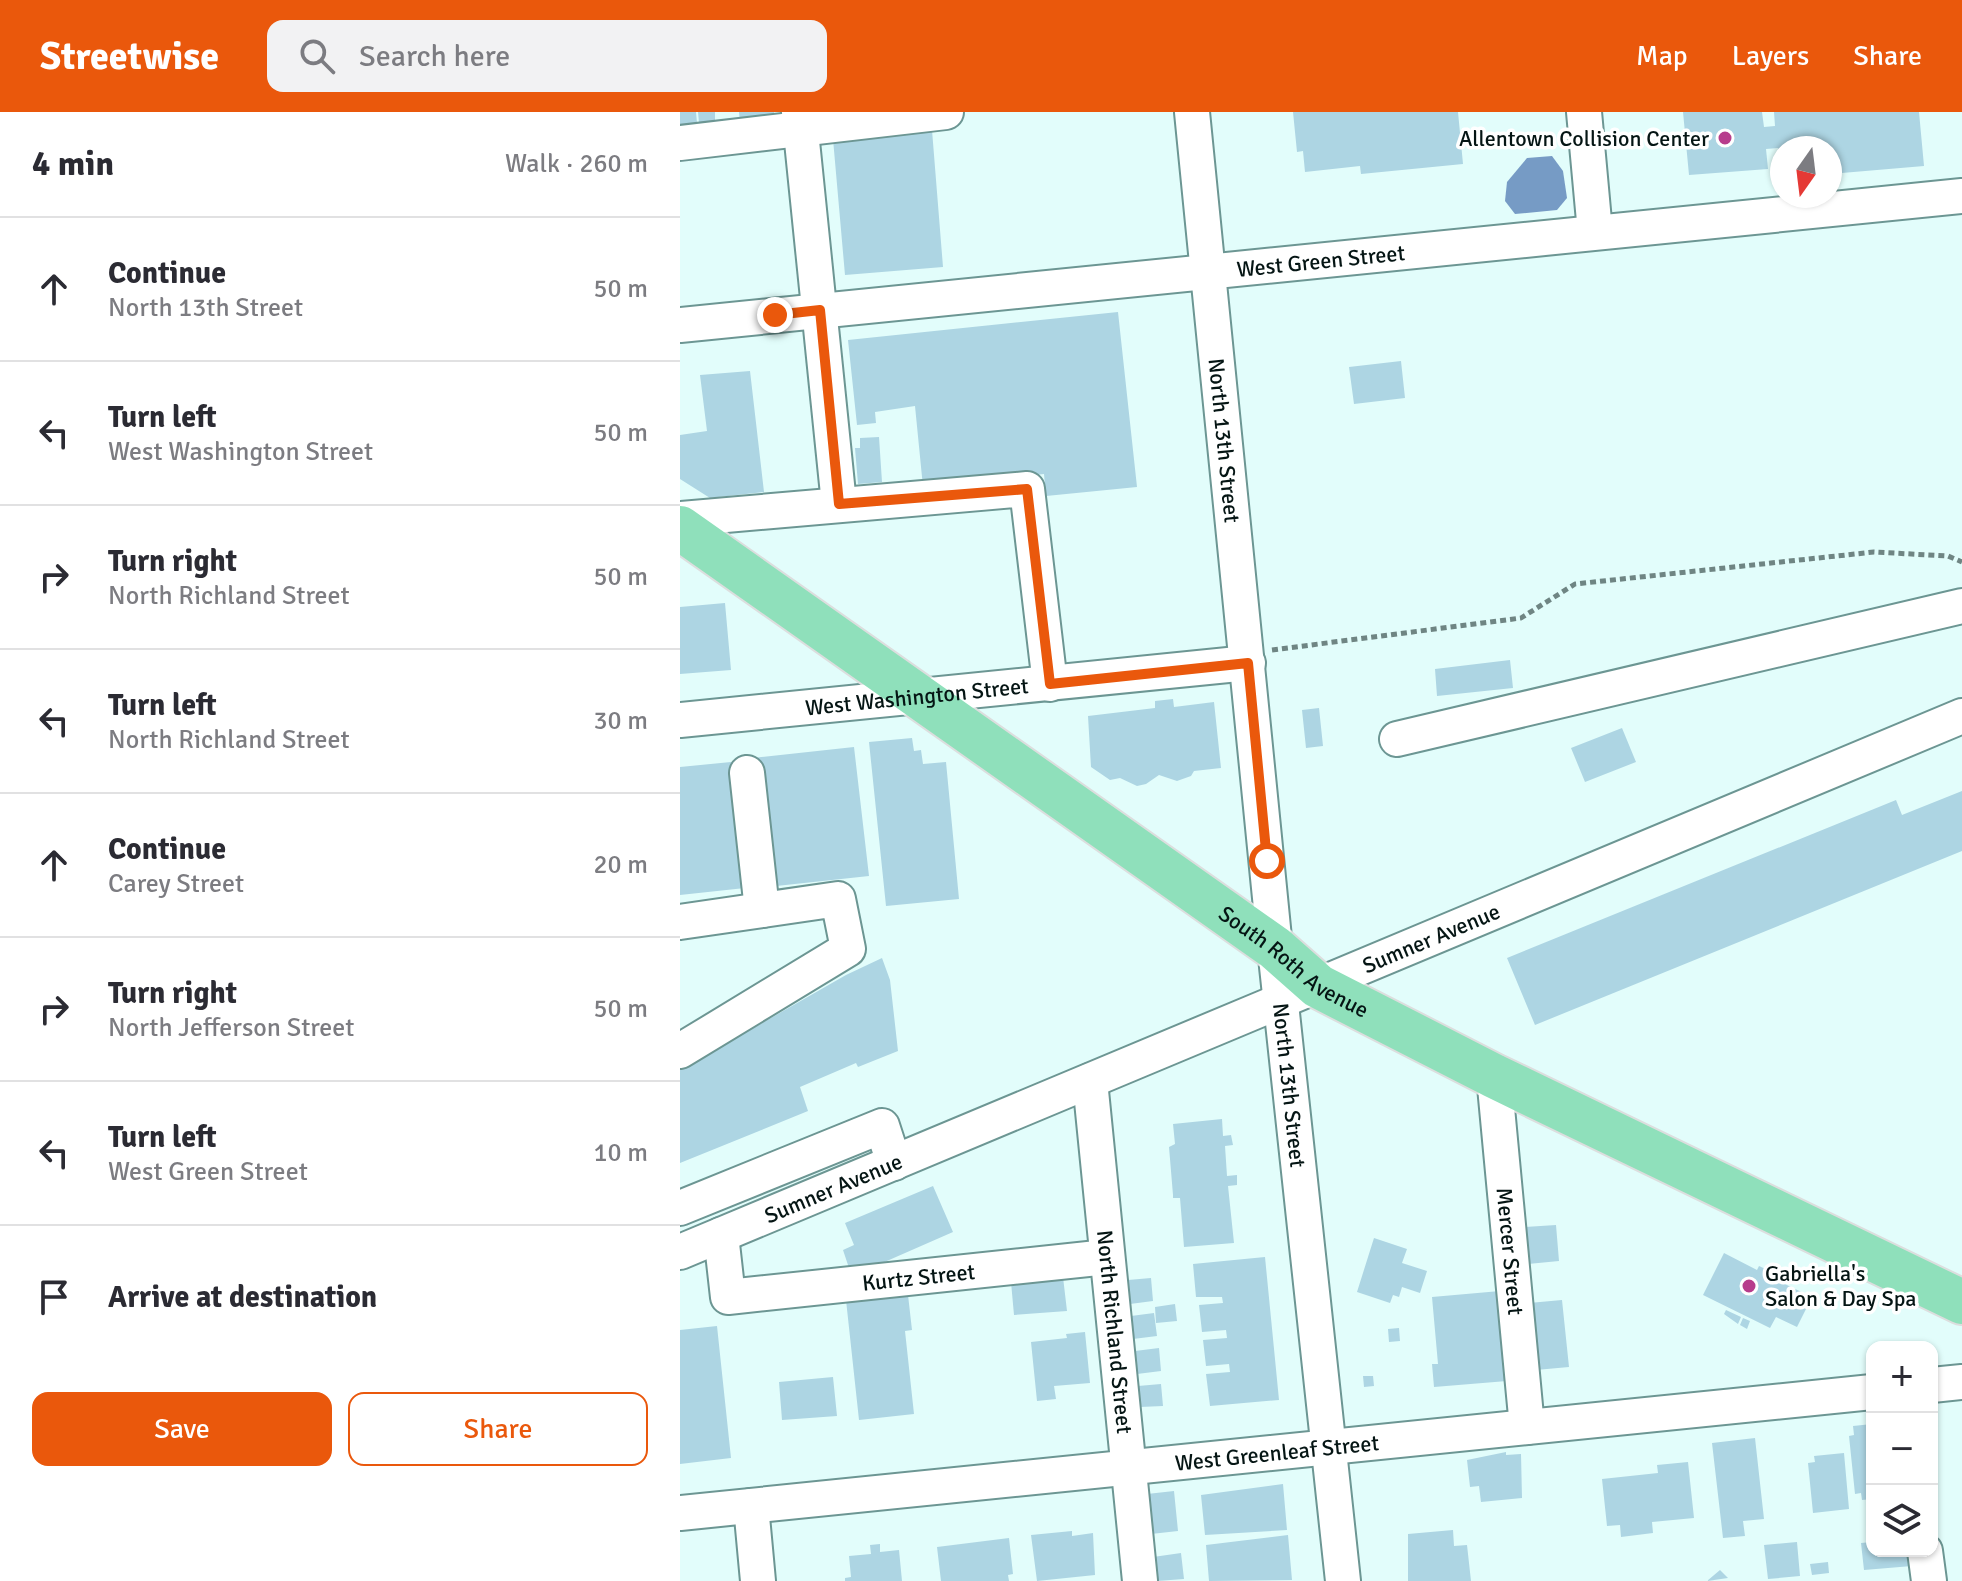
<!DOCTYPE html>
<meta charset="utf-8">
<style>
body{margin:0;font-family:Signika,sans-serif;background:#f2f2f3;color:#2b2b33}
.controls{position:absolute;right:24px;bottom:24px;display:grid;overflow:hidden;border-radius:16px;box-shadow:0 2px 6px #0004}
.controls button{width:72px;height:72px;display:grid;place-items:center;padding:0;border:0;border-bottom:2px solid #e1e1e2;background:#fff;color:#2b2b33;font:40px sans-serif}
.compass{position:absolute;left:1090px;top:24px;width:72px;height:72px;border-radius:50%;background:#fff;box-shadow:0 2px 6px #0004;rotate:194deg}
.stop{position:absolute;width:24px;height:24px;margin:-18px;border:6px solid #ea580c;border-radius:50%;background:#fff}
.stop.end{background:#ea580c;border-color:#fff;box-shadow:0 2px 8px #0008}
.list{margin:0;padding:0;list-style:none}
h2{display:flex;justify-content:space-between;align-items:center;height:104px;margin:0;padding:0 32px;font-size:34px}
h2 small{font-size:26px;font-weight:400;color:#7c7c81}
.list li{display:grid;grid-template-columns:52px 1fr auto;gap:24px;align-items:center;box-sizing:border-box;height:144px;padding:0 32px;border-top:2px solid #e1e1e2}
.list b{display:block;font-size:30px;white-space:nowrap}
.list p{margin:0;font-size:26px;white-space:nowrap;color:#7c7c81}
.list em{font-size:26px;font-style:normal;color:#7c7c81}
.actions{display:flex;gap:16px;padding:24px 32px}
.actions a{flex:1;padding:18px 0;border:2px solid #ea580c;border-radius:16px;text-align:center;font-size:28px;color:#ea580c}
.actions .main{background:#ea580c;color:#fff}
.icon{flex:none;width:44px;height:44px;fill:none;stroke:currentColor;stroke-width:2;stroke-linecap:round;stroke-linejoin:round}
.map{position:relative;flex:none;width:1282px;height:1469px;overflow:hidden}
header{display:flex;align-items:center;gap:48px;box-sizing:border-box;height:112px;padding:0 40px;background:#ea580c;color:#fff}
header strong{font-size:38px}
nav{display:flex;gap:44px;margin-inline-start:auto;font-size:28px}
.search{width:560px;height:72px;background:#f2f2f3;display:flex;align-items:center;gap:20px;box-sizing:border-box;padding:0 28px;border-radius:16px;color:#7c7c81;font-size:30px}
main{display:flex}
aside{flex:1;background:#fff}
.map>svg:first-child{display:block}
</style>
<header>
<strong>Streetwise</strong>
<div class="search"><svg class="icon" aria-label="search" viewBox="0 0 24 24"><circle cx="10" cy="10" r="6"/><path d="M15 15l6 6"/></svg>Search here</div>
<nav><a>Map</a><a>Layers</a><a>Share</a></nav>
</header>
<main>
<aside>
<h2>4 min<small>Walk · 260 m</small></h2>
<ul class="list">
<li><svg class="icon" aria-label="ahead" viewBox="0 0 24 24"><path d="M12 20V5M6 11l6-6 6 6"/></svg><div><b>Continue</b><p>North 13th Street</p></div><em>50 m</em></li>
<li><svg class="icon" aria-label="left" viewBox="0 0 24 24"><path d="M17 20v-9H6M10 6l-5 5 5 5"/></svg><div><b>Turn left</b><p>West Washington Street</p></div><em>50 m</em></li>
<li><svg class="icon" aria-label="right" viewBox="0 0 24 24"><path d="M7 20v-9h11M14 6l5 5-5 5"/></svg><div><b>Turn right</b><p>North Richland Street</p></div><em>50 m</em></li>
<li><svg class="icon" aria-label="left" viewBox="0 0 24 24"><path d="M17 20v-9H6M10 6l-5 5 5 5"/></svg><div><b>Turn left</b><p>North Richland Street</p></div><em>30 m</em></li>
<li><svg class="icon" aria-label="ahead" viewBox="0 0 24 24"><path d="M12 20V5M6 11l6-6 6 6"/></svg><div><b>Continue</b><p>Carey Street</p></div><em>20 m</em></li>
<li><svg class="icon" aria-label="right" viewBox="0 0 24 24"><path d="M7 20v-9h11M14 6l5 5-5 5"/></svg><div><b>Turn right</b><p>North Jefferson Street</p></div><em>50 m</em></li>
<li><svg class="icon" aria-label="left" viewBox="0 0 24 24"><path d="M17 20v-9H6M10 6l-5 5 5 5"/></svg><div><b>Turn left</b><p>West Green Street</p></div><em>10 m</em></li>
<li><svg class="icon" aria-label="arrive" viewBox="0 0 24 24"><path d="M6 21V4h12l-3 4 3 4H6"/></svg><div><b>Arrive at destination</b></div></li>
</ul>
<div class="actions"><a class="main">Save</a><a>Share</a></div>
</aside>
<div class="map">
<svg width="1282" height="1469" viewBox="0 0 1282 1469">
<rect width="100%" height="100%" fill="#e2fdfb"/>
<path fill="#769bc5" d="M872,44L883,59L887,86L877,98L835,102L825,89L827,70L847,46Z"/>
<path fill="#add5e3" d="M0,0H16L17,11L0,13Z
M18,0H35V10L19,11Z
M59,0H94V6L60,10Z
M613,0H778L783,52L681,62L680,54L625,60L623,39L617,40Z
M1003,0H1082L1084,15L1095,14L1094,0H1239L1244,54L1150,62V36H1102L1100,56L1098,36L1086,37L1088,57L1009,63Z
M252,18L263,155L165,163L153,27Z
M438,200L457,375L366,384L364,362L243,375L235,294L195,300L196,311L177,313L168,228Z
M721,249L725,286L674,292L669,255Z
M70,259L84,380L30,386L0,367V323L27,319L20,263Z
M199,325L202,370L178,372L175,336H180V326Z
M45,491L51,558L0,562V495Z
M830,548L833,576L757,584L755,557Z
M493,587L494,595L534,590L541,656L514,659L511,664L497,669L479,663L466,672L457,674L440,666L430,668L411,655L408,604L475,596V589Z
M639,596L643,634L626,636L622,598Z
M942,616L956,650L905,670L891,636Z
M232,626L234,639L241,638L243,652L266,650L279,787L206,794L189,630Z
M174,635L189,764L87,775L72,646Z
M51,650L65,776L0,783V655Z
M1282,679V739L855,913L827,846L1216,688L1222,703Z
M202,846L210,868L218,939L178,955L176,951L120,975L128,999L0,1051V958L166,863Z
M542,1007L543,1024L551,1023L553,1033L545,1034L547,1064L557,1063V1073L548,1074L554,1131L504,1135L500,1086H493V1083L489,1035L495,1032L493,1012Z
M253,1074L273,1120L184,1159H170L163,1138L174,1133L165,1111Z
M876,1113L879,1149L848,1152L845,1115Z
M694,1126L727,1137L722,1151L747,1159L740,1181L722,1175L719,1185L713,1183L710,1191L677,1180Z
M1044,1141L1077,1158L1079,1154L1092,1160L1090,1165L1132,1185L1117,1215L1096,1205L1090,1216L1023,1183Z
M585,1145L599,1288L530,1294L526,1262L550,1260L549,1252L526,1254L523,1228L547,1226L546,1218L522,1220L519,1193L543,1191L542,1185H516L513,1152Z
M383,1165L387,1199L334,1203L331,1170Z
M471,1166L473,1189L450,1192L448,1168Z
M820,1179L827,1269L754,1275L752,1252H758L752,1185Z
M228,1183L232,1218L225,1219L234,1302L179,1308L166,1188Z
M882,1188L889,1255L856,1258L849,1191Z
M495,1192L497,1209L476,1211L475,1195Z
M1046,1198L1061,1205L1058,1212L1044,1202Z
M474,1201L477,1224L453,1227L451,1204Z
M1063,1206L1070,1209L1067,1217L1060,1213Z
M37,1214L51,1346L0,1352V1218Z
M719,1216L720,1229L709,1230L708,1217Z
M405,1220L410,1271L374,1274L376,1287L357,1289L351,1230L387,1226L386,1222Z
M479,1236L481,1259L457,1262L455,1239Z
M683,1264H693L694,1274L684,1275Z
M153,1265L157,1304L102,1308L99,1270Z
M481,1272L483,1294L460,1295L458,1274Z
M1192,1312V1387L1182,1388L1181,1381L1175,1382L1169,1324L1174,1323L1173,1314Z
M1075,1326L1084,1407L1063,1409L1065,1424L1043,1426L1032,1331Z
M826,1340V1343L841,1342L842,1386L801,1390L799,1374L790,1375L787,1348Z
M1164,1341L1169,1397L1133,1401L1128,1351L1135,1350L1134,1344Z
M1008,1350L1014,1406L972,1410L973,1421L941,1425L940,1413L927,1414L922,1367L978,1361L977,1353Z
M603,1372L607,1418L525,1423L521,1383Z
M494,1379L498,1419L471,1422L467,1382Z
M773,1418L774,1434L787,1433L791,1469H728V1422Z
M392,1419V1424L413,1421L415,1463L357,1469L351,1423Z
M608,1423L612,1468L529,1469L526,1433Z
M329,1426L333,1462L328,1463L329,1469H261L257,1435Z
M1117,1430L1120,1464L1088,1467L1084,1433Z
M1192,1430V1439H1231L1232,1454L1184,1458L1181,1431Z
M200,1432V1440L219,1438L222,1469H165V1466L171,1465L169,1444L191,1442L190,1433Z
M501,1441L504,1467L477,1469L473,1445Z
M1148,1450L1149,1461L1132,1463L1130,1452Z
M1040,1458L1048,1466L1027,1469Z"/>
<g fill="none" stroke-linecap="round" stroke-linejoin="round">
<g stroke="#6c9693" stroke-width="38">
<g id="minor">
<path d="M119,0L159,392"/>
<path id="s1" d="M512,0L595,836L663,1469"/>
<path d="M904,0L915,120"/>
<path d="M0,31L266,0"/>
<path id="s2" d="M0,213L1282,84"/>
<path d="M0,407L347,377L370,572"/>
<path id="s3" d="M0,608L568,551"/>
<path d="M717,627L1282,494"/>
<path d="M67,661L82,798"/>
<path d="M0,810L158,787L168,837L0,939"/>
<path id="s4" d="M814,964L847,1315"/>
<path id="s5" d="M410,969L460,1469"/>
<path d="M0,1096L202,1014L214,1051"/>
<path id="s6" d="M41,1123L48,1185L427,1145"/>
<path id="s7" d="M0,1140L1282,604"/>
<path d="M1252,1273L1282,1270"/>
<path d="M71,1394L78,1469"/>
<path id="s8" d="M0,1401L1192,1280"/>
<path d="M1245,1439L1249,1469"/>
</g>
</g>
<g stroke="#dcdede" stroke-width="48">
<g id="major">
<path id="s9" d="M0,416L595,836L638,874L814,964L1282,1190"/>
</g>
</g>
<path stroke="#6f8583" stroke-width="5" stroke-dasharray="6 4" stroke-linecap="butt" d="M592,538L841,506L895,472L1194,440L1268,444L1282,450"/>
<use href="#minor" stroke="#fff" stroke-width="34"/>
<use href="#major" stroke="#8fe0bb" stroke-width="44"/>
</g>
<g fill="none" stroke-linecap="round" stroke-linejoin="round">
<path stroke="#ea580c" stroke-width="10" d="M95,203L140,198L159,392L347,377L370,572L568,551L587,749"/>
</g>
<g fill="#b73c8c" stroke="#fff" stroke-width="3">
<circle cx="1045" cy="26" r="8"/>
<circle cx="1069" cy="1174" r="8"/>
</g>
<g text-anchor="middle" dominant-baseline="central" stroke-width="7" stroke-linejoin="round" paint-order="stroke">
<g font-size="22" fill="#051514" stroke="#fff" text-anchor="end">
<text x="1029" y="26">Allentown Collision Center</text>
<text x="1085" y="1161" text-anchor="start">Gabriella's<tspan x="1085" dy="25">Salon &amp; Day Spa</tspan></text>
</g>
<g font-size="22" fill="#051514" stroke="#fff">
<text stroke="none"><textPath href="#s2" startOffset="644">West Green Street</textPath></text>
<text stroke="none"><textPath href="#s1" startOffset="330">North 13th Street</textPath></text>
<text stroke="none"><textPath href="#s3" startOffset="238">West Washington Street</textPath></text>
<text stroke="none"><textPath href="#s7" startOffset="814">Sumner Avenue</textPath></text>
<text stroke="none"><textPath href="#s9" startOffset="752">South Roth Avenue</textPath></text>
<text stroke="none"><textPath href="#s1" startOffset="978">North 13th Street</textPath></text>
<text stroke="none"><textPath href="#s7" startOffset="166">Sumner Avenue</textPath></text>
<text stroke="none"><textPath href="#s4" startOffset="176">Mercer Street</textPath></text>
<text stroke="none"><textPath href="#s6" startOffset="254">Kurtz Street</textPath></text>
<text stroke="none"><textPath href="#s5" startOffset="252">North Richland Street</textPath></text>
<text stroke="none"><textPath href="#s8" startOffset="600">West Greenleaf Street</textPath></text>
</g>
</g>
</svg>
<div class="controls">
<button>+</button>
<button>−</button>
<button><svg class="icon" aria-label="layers" viewBox="0 0 24 24"><path d="M12 4l9 5-9 5-9-5zM3 14l9 5 9-5"/></svg></button>
</div>
<svg class="compass" viewBox="-18 -18 36 36"><path d="M0-13l5 13h-10z" fill="#e53935"/><path d="M0 13l5-13h-10z" fill="#7c7c81"/></svg>
<div class="stop" style="left:587px;top:749px"></div>
<div class="stop end" style="left:95px;top:203px"></div>
</div>
</main>
